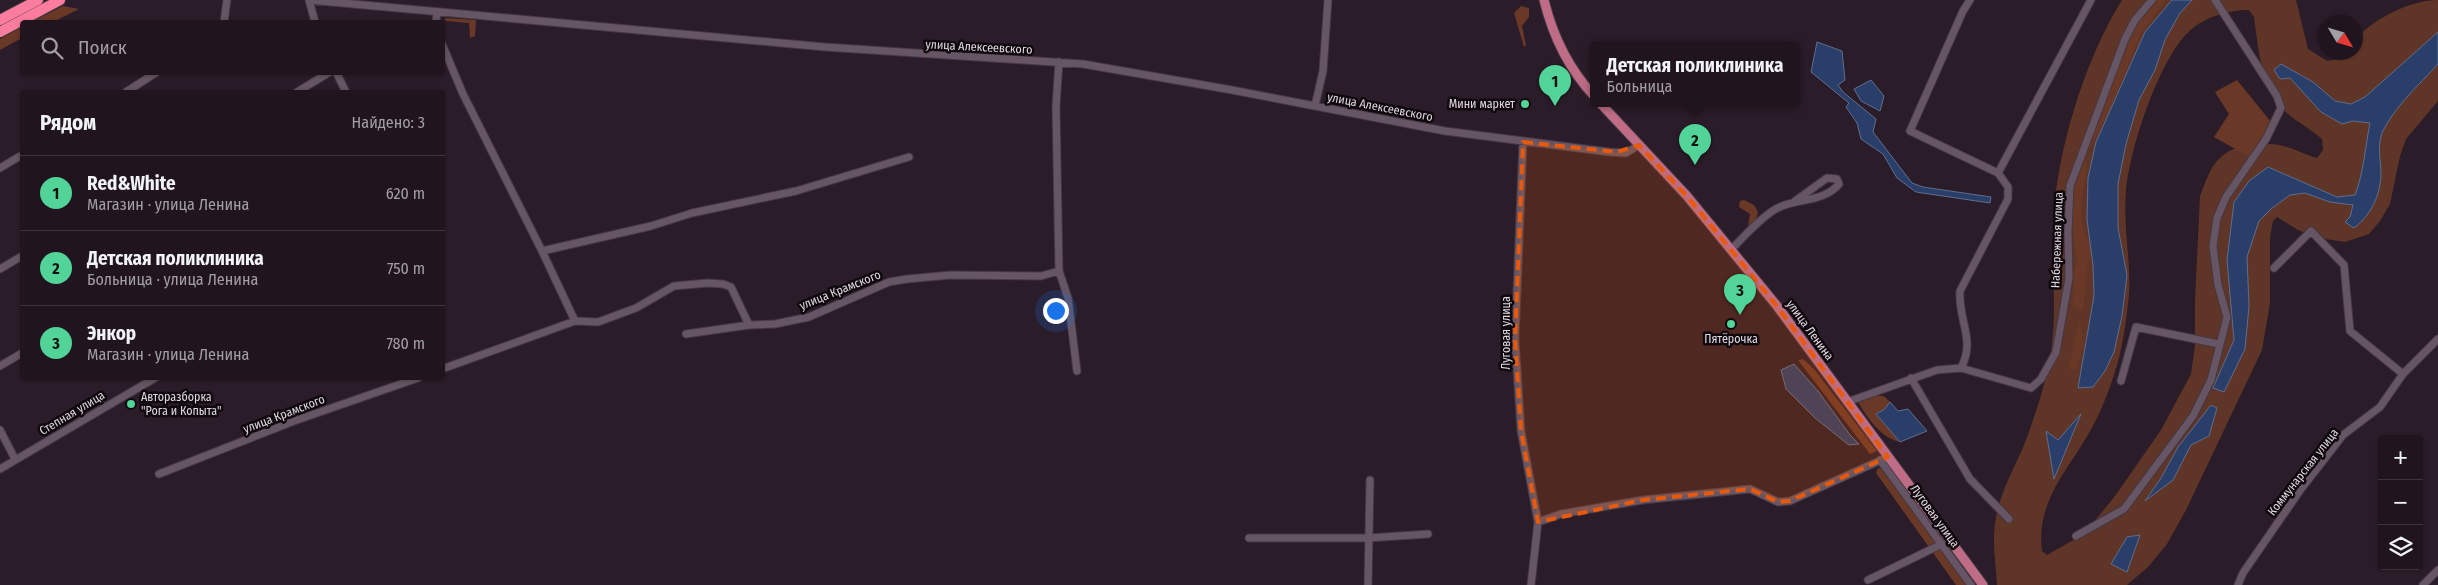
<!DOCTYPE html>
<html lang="ru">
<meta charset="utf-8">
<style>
body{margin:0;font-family:"Fira Sans Condensed",sans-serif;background:#2d222c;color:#f1f3f6}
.controls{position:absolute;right:15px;bottom:15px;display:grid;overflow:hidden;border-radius:5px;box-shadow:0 1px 4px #0004}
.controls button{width:45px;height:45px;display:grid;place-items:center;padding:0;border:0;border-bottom:1px solid #3d343d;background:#20151f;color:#f1f3f6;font:25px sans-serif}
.compass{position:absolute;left:2318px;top:15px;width:45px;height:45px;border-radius:50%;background:#20151f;box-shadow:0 1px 4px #0004;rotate:128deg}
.you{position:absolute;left:1055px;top:310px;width:18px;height:18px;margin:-12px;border:4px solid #fff;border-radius:50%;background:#1a73e8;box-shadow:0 0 0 8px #1a73e833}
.badge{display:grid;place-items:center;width:32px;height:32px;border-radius:50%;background:#52d397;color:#111;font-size:16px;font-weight:700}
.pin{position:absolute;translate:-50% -41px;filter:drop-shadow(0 1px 2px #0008)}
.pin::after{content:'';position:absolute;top:26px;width:18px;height:15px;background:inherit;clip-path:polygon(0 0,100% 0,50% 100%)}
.popup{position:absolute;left:1590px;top:42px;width:210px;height:65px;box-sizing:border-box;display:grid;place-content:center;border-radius:5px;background:#20151f;filter:drop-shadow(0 1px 4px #0005);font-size:16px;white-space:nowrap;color:#a29fa4}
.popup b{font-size:19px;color:#f1f3f6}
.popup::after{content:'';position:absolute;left:50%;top:100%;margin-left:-10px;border:10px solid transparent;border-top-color:#20151f}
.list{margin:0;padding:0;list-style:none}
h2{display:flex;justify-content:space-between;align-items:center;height:65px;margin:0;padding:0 20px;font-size:21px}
h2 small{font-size:16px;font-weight:400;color:#a29fa4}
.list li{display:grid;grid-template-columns:32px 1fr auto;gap:15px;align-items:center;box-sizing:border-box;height:75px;padding:0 20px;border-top:1px solid #3d343d}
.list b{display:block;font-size:19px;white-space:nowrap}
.list p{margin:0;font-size:16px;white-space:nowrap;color:#a29fa4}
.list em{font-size:16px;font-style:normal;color:#a29fa4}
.icon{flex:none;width:28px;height:28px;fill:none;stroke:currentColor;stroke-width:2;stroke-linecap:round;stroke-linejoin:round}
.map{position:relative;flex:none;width:2438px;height:585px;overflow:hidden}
.search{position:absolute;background:#20151f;box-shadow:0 1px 4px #0004;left:20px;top:20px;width:425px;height:55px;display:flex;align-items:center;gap:12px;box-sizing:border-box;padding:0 18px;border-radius:5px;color:#a29fa4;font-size:19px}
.panel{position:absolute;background:#20151f;box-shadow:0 1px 4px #0004;left:20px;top:90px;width:425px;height:290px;border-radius:5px}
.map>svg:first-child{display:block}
</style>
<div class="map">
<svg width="2438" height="585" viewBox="0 0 2438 585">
<rect width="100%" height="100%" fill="#2b1c29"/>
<path fill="#5e3527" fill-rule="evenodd" d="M2122,0H2296L2308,49L2327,61L2337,59L2343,53L2356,52V38C2376,18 2410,0 2438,0V101L2406,139L2400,156L2390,204L2380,221L2369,234L2345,242L2319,238L2298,230L2277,217L2273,221L2270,237V303L2262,350L2186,510L2167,544L2148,567L2127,585H1997C1996,565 1992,544 1995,524C1998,498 2011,474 2022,450C2034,419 2046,384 2051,352C2057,311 2052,271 2053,230C2054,159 2084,60 2122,0ZM2243,10H2249L2254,17C2257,40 2261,76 2272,96C2282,114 2307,126 2322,139L2323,150L2317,158C2306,155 2297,150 2287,147C2267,141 2235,143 2220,158C2210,166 2205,184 2200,196L2195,300V345L2191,374L2161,430L2115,496L2084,534L2047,555L2042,551C2035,498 2073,466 2095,422C2105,402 2113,380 2119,358C2124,338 2127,315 2129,294C2131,260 2123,226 2126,192C2129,151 2160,53 2194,27C2209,16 2225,12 2243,10Z"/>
<path fill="#6a3826" d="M2154,0H2166L2140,35L2109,112L2089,150L2086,144C2109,96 2121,43 2154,0Z
M63,6L79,9L53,22H31Z
M1521,6L1529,8V17L1522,26L1526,45L1524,47L1514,13Z
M445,18L476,20L475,36L470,38L469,23L446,21Z
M22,27V38L0,50V39Z
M2237,80L2271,122L2251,158L2214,137L2229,114L2215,92Z
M2083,150C2084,156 2087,163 2087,169C2083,191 2074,231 2094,247L2088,264L2083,311L2073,308L2074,271L2077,260L2069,211Z
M1744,200L1754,205L1758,212L1755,224L1748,226L1750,214L1739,207L1740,201Z
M2080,319L2084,346L2075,371L2069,367Z
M1803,359L1814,369L1877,451L1870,454L1798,360Z
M1870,395L1884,396L1890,402L1885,409L1876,414L1900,442C1881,438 1868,419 1858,402Z
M1878,468L1886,470L1968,585H1956L1876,473Z"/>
<path fill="#293f69" stroke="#606d8d" d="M2172,0H2192L2180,13L2165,40L2155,70L2139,100L2126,144L2118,184V228L2127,275L2122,316L2114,352L2105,371L2093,387L2078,388L2094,296L2093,265L2087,220L2088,178L2096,142L2145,32Z
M2438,32V64C2419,85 2397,104 2384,129C2376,143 2381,160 2381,175C2380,196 2371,215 2354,228L2345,222L2350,217L2353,205L2330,202L2305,193L2290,195L2271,209L2259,221L2247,257L2249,306L2245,349L2224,392L2213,388L2234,340L2227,260L2234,202L2249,181L2268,167L2337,197L2355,195C2364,172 2365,147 2370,123L2353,121L2342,124L2321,112L2290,78L2280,79L2274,70L2281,64L2313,82L2335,101L2351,104L2365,97Z
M1817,42L1842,51L1845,80L1838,85L1843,92L1876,119L1873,132L1912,183L1923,187L1991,197L1990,203L1916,192L1897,178L1883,154L1861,139L1857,123L1846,107L1849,103L1811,72Z
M1871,80L1884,96L1880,111L1861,101L1854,89Z
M1794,364L1818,391L1850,435L1859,444L1849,445L1815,418L1786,389L1781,370Z
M1890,402L1898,411L1908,409L1927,431L1900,442L1876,414L1885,409Z
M2211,405L2217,408L2209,436L2191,445L2173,480L2145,501L2161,478L2178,447Z
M2081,414L2054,479L2046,431L2058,440Z
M2140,535L2127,572L2111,564L2127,537Z"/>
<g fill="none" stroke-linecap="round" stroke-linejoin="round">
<g stroke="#443843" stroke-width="9">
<path id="minor" d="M309,0L825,47L1083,64L1232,90L1445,131L1609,152L1626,153L1639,145
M309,0L315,22
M224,22L227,0
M436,22L437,12
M442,44L463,94L542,251L575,321L598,322L636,308L674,286L708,283L723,284L731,287L749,325L775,324L809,317L889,282L907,279L951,275L1041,276L1059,271L1056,106L1059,62
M336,72L346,92
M126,92L157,72
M297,92L330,72
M1315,106L1323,71L1328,0
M1523,142L1515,339L1521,431L1538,522
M0,168L22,155
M1998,173L2091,0
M1731,250C1743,237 1757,222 1771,212C1791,197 1823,204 1839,184L1837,179L1827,178L1795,201
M542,251L651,226L692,213L796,191L909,157
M2274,268L2311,231L2344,265L2350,331L2403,374
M0,269L22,256
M1059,271L1068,298L1077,371
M686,334L749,325
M0,366L22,353
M1961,368C1976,340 1958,321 1960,291L2008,199V187L1998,173L1910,131L1963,11L1970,0
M442,369L575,321
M1911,378L1970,479L2009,519
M2121,381L2136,327L2219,344
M1847,402L1937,370L1961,368L2031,388L2041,379L2056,352L2069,278L2068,232L2070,186L2125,39L2135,20L2152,0
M0,430L15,459
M1880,460L1971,585
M0,469L155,378
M159,474L294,421L418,378
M2076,536L2124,509L2193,416L2211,380L2227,317L2218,285L2213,246L2217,218L2226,197L2266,139L2281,108L2277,96L2215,0
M1249,538H1368L1428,534
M1868,580L1942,544
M1368,585L1370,480
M1531,585L1538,522L1561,514L1643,500L1750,489L1778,502L1790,501L1888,457
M2238,585L2243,573L2301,489L2343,435L2380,407L2403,374L2438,339
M2423,585L2438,570"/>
</g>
<g stroke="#443843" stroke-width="11">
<path id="major" d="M1544,0C1553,37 1568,68 1594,96
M1601,104L1687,196L1777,306L1983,585"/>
</g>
<g stroke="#443843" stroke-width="12">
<path id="highway" d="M0,20L38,0
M0,32L60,0"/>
</g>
<use href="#minor" stroke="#665564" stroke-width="7"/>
<use href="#major" stroke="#bf6d86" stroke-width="9"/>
<use href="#highway" stroke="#fa7d9d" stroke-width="10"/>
</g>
<path fill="#e8590c" fill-opacity="0.2" stroke="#e8590c" stroke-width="4" stroke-dasharray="10 6" stroke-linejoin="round" d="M1523,142L1617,152L1639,145L1687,196L1777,306L1888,457L1790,501L1778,502L1750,489L1643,500L1538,522L1521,431L1515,339Z"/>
<g fill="#52d397" stroke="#0f090e" stroke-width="2">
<circle cx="1525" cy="104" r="5"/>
<circle cx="1731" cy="324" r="5"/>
<circle cx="131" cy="404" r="5"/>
</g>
<g text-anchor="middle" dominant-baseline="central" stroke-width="5" stroke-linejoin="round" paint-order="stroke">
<g font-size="12" fill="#e1d7e0" stroke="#0f090e">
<text transform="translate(979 47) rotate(3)">улица Алексеевского</text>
<text transform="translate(1380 107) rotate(11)">улица Алексеевского</text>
<text transform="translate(2057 240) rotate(-88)">Набережная улица</text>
<text transform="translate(840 290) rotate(-22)">улица Крамского</text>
<text transform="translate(1810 330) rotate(54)">улица Ленина</text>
<text transform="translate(1506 333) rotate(-90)">Луговая улица</text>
<text transform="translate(72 413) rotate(-31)">Степная улица</text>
<text transform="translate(284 414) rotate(-21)">улица Крамского</text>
<text transform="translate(2303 472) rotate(-52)">Коммунарская улица</text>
<text transform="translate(1935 516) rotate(54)">Луговая улица</text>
</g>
<g font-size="12" fill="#e1d7e0" stroke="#0f090e" text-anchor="end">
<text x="1515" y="104">Мини маркет</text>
<text x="1731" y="339" text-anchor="middle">Пятёрочка</text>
<text x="141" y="397" text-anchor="start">Авторазборка<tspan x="141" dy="14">"Рога и Копыта"</tspan></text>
</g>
</g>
</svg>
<div class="controls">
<button>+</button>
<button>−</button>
<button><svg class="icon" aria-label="layers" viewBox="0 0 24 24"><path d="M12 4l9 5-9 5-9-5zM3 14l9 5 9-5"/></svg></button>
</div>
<svg class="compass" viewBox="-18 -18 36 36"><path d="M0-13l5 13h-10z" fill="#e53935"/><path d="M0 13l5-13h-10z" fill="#a29fa4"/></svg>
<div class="you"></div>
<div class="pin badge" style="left:1555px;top:106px">1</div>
<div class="pin badge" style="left:1695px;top:165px">2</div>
<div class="popup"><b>Детская поликлиника</b>Больница</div>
<div class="pin badge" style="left:1740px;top:315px">3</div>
<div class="search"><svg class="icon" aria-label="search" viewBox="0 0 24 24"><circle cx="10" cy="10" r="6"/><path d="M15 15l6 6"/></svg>Поиск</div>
<section class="panel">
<h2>Рядом<small>Найдено: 3</small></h2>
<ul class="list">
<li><span class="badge">1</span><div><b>Red&amp;White</b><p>Магазин · улица Ленина</p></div><em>620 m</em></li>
<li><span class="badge">2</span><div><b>Детская поликлиника</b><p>Больница · улица Ленина</p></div><em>750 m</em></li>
<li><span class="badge">3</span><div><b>Энкор</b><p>Магазин · улица Ленина</p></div><em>780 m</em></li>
</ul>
</section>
</div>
